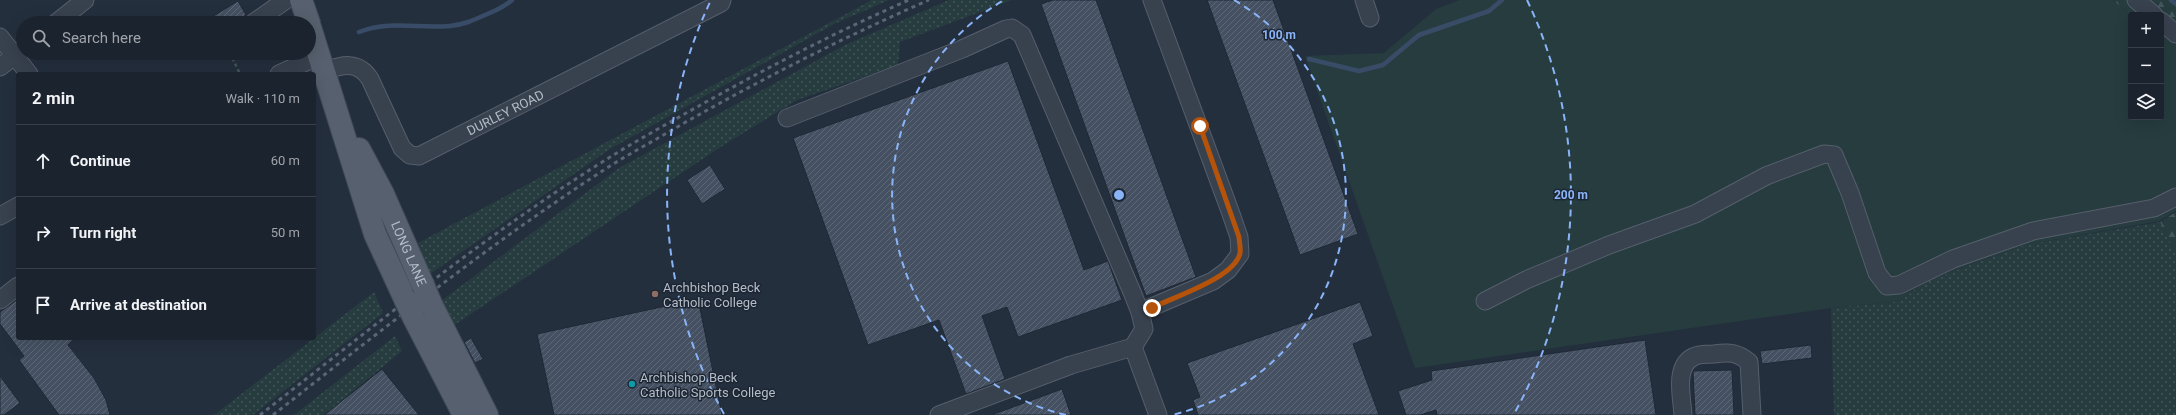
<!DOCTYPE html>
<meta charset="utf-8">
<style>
body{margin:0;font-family:Roboto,sans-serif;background:#242b36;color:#f1f3f6}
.controls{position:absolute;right:12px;top:12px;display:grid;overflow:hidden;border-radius:4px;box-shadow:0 4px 16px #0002}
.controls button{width:36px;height:36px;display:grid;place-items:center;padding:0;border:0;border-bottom:1px solid #39404a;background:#1b232e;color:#f1f3f6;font:20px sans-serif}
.stop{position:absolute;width:12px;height:12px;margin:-9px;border:3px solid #b45309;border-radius:50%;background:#fff}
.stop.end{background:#b45309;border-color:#fff;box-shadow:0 1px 4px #0008}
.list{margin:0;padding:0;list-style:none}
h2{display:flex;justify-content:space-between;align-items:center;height:52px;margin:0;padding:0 16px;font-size:17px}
h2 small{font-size:13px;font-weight:400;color:#a0a4aa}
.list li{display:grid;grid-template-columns:26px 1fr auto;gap:12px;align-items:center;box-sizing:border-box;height:72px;padding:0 16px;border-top:1px solid #39404a}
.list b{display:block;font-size:15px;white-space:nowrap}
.list em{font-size:13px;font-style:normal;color:#a0a4aa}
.icon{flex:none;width:22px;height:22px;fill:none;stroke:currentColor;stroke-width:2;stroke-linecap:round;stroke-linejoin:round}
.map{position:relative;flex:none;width:2176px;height:415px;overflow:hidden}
.search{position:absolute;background:#1b232e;box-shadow:0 4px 16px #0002;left:16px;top:16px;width:300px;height:44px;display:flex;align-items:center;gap:10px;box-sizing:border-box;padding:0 14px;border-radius:22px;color:#a0a4aa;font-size:15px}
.panel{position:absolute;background:#1b232e;box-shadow:0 4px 16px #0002;left:16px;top:72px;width:300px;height:268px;border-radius:4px}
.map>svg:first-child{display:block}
</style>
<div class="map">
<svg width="2176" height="415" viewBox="0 0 2176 415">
<defs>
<pattern id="grass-dots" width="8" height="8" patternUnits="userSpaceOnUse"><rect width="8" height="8" fill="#263c3f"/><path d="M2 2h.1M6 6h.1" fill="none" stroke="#435659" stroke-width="1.8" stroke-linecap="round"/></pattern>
<pattern id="forest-firs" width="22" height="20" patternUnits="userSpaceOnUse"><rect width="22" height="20" fill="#263c3f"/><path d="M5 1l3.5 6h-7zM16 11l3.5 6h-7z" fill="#435659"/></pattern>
<pattern id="building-hatch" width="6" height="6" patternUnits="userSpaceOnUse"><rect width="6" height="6" fill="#455162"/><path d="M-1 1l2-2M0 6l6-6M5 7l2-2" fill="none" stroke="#5d6877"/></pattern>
</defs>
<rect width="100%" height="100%" fill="#242f3e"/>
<path fill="url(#grass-dots)" d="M872,0H889L834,24L610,149L430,274L418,243Z
M949,0H1012L900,42L898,65L797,100L719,148L453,326L441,301L619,168L845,45Z
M2160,222L2176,253V415H1834L1831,308L1894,302L1905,297L1924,282L2025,245Z
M374,292L383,313L253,415H214Z
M395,336L402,351L324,415H294Z"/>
<path fill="url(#forest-firs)" d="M2112,0H2176V55L2161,36V15H2132Z
M2176,212V253L2160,222Z"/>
<path fill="#263c3f" d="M1460,0H2112L2132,15L2131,117H2161V36L2176,53V211L2159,221L2025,245L1924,282L1905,297L1894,302L1831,308L1415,368L1305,56L1384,53L1436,9Z"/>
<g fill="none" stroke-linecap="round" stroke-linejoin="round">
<path stroke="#394c67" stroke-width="4.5" d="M2171,0L2176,4
M359,32C392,20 417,29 450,26C463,25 474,20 485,15C495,11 504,7 512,0
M1309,59L1359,71L1383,65L1419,35L1489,11L1502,0"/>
</g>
<path fill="url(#building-hatch)" stroke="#1f2835" d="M1053,0H1096L1196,277L1146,296L1041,4Z
M1207,0H1273L1358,234L1300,255Z
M238,1L246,15L233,23H202Z
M1008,61L1084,270L1108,261L1122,300L1018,337L1007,307L982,316L1005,379L966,394L939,320L868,345L793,138Z
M710,165L725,189L702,204L687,180Z
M18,299V338H75L68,345L94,378L106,400L110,415H59L19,360L24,356L0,324V312Z
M698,299L722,415H554L537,334Z
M1360,302L1373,336L1353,344L1379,415H1198L1193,400L1200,397L1187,363Z
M471,338L483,359L475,363L464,342Z
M1645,340L1656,415H1437L1436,410L1420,415H1406L1398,391L1432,380L1431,371Z
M1811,345L1812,358L1762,364L1760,351Z
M382,369L419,415H324Z
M1732,370L1734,415H1695L1693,371Z
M0,376L20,403L4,415H0Z
M1062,389L1071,415H995L994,414Z"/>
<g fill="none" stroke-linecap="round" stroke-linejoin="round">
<g stroke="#565f6c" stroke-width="19">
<g id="minor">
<path d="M1364,0L1370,18"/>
<path d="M2136,0L2154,15"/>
<path d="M2161,21L2176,34"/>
<path d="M56,23L85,0"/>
<path d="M253,23L286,0"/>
<path d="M0,37L29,74"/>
<path d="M0,67L23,49"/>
<path id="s1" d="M324,71C342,65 358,60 370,79L402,148L410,155L419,156L721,3L722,0"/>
<path d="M279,74L319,56"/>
<path d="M787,118L962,49L1006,29L1012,28L1022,35L1132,292L1140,312L1144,329L1133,347L1071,365L939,415"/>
<path d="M0,216L18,206"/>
<path d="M0,300L18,286"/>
<path d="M1485,301L1526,280L1609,245L1695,214L1766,176L1824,154L1834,155L1850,193L1877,273L1887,286L1899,285L1953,259L2033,231L2154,208L2176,197"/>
<path d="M1140,312L1213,281L1228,270L1240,254L1239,237L1230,211L1152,0"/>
<path d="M1133,347L1158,415"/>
<path d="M1683,415C1682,397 1674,367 1693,357C1698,354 1708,354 1714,354C1729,352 1737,352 1749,362L1752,415"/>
</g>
</g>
<g stroke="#414a57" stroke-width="24">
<g id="major">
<path d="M301,0L309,23"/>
<path d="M309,24L375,234L405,299"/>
<path id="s2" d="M359,149L383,194L423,285"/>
<path d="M431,304L487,415"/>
<path d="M414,318L464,415"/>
</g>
</g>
<path stroke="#44595c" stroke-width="2.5" stroke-dasharray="3 3" stroke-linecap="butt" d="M230,53L240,74"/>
<use href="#minor" stroke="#38414e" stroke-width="17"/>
<use href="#major" stroke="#56606e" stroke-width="22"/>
<path stroke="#5a6575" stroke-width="3" stroke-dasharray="4 4" stroke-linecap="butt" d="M260,415C373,327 485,235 607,159C631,144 656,130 681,116C755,74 831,34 909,0
M273,415C383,329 492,242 610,166C634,151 659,138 684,123C764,78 844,37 929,0"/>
<g stroke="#414a57" stroke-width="24" stroke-linecap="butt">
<path id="major-bridge" d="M423,285L431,304
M405,299L414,318"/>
</g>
<use href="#major-bridge" stroke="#56606e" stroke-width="22"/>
</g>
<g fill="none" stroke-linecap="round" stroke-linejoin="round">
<path stroke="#b45309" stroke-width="5" d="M1152,308C1173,297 1235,278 1240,253C1241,248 1239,242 1239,237L1200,126"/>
</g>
<g fill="none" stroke="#8ab4f8" stroke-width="2" stroke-dasharray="7 5">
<path d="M1066 415A226 226 0 0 1 1004 0M1234 0A226 226 0 0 1 1172 415"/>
<path d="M724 414A452 452 0 0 1 711 0M1527 0A452 452 0 0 1 1514 414"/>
</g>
<circle fill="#8d6e63" stroke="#1d2633" stroke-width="1.5" cx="655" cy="294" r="4"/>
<circle fill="#0f9aa8" stroke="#1d2633" stroke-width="1.5" cx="632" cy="384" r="4"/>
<g text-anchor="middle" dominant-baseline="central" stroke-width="3" stroke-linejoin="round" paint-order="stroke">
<g font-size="13" fill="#b4bcc9" stroke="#1d2633">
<text stroke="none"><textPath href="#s1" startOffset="244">DURLEY ROAD</textPath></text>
<text stroke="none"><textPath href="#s2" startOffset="116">LONG LANE</textPath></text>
</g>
<g font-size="13" fill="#b4bcc9" stroke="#1d2633" text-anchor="start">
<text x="663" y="287">Archbishop Beck<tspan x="663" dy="15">Catholic College</tspan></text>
<text x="640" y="377">Archbishop Beck<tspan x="640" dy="15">Catholic Sports College</tspan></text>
</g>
</g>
<circle cx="1119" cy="195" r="6" fill="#8ab4f8" stroke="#1d2633" stroke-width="2"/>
<g font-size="12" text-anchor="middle" font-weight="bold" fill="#8ab4f8" stroke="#1d2633" stroke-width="3" stroke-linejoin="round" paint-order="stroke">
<text x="1279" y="39">100 m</text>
<text x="1571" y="199">200 m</text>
</g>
</svg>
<div class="controls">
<button>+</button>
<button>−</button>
<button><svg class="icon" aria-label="layers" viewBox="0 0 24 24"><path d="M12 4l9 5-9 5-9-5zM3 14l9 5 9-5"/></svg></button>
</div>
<div class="stop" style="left:1200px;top:126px"></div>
<div class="stop end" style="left:1152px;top:308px"></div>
<div class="search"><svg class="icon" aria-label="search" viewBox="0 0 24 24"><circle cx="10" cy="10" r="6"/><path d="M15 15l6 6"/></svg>Search here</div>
<section class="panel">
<h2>2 min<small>Walk · 110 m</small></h2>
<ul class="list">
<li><svg class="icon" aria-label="ahead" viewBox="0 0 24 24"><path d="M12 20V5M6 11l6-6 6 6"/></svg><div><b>Continue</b></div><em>60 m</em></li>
<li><svg class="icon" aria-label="right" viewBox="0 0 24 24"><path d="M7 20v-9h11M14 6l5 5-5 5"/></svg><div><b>Turn right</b></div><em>50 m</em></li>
<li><svg class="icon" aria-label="arrive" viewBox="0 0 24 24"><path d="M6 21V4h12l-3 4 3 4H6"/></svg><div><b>Arrive at destination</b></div></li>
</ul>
</section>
</div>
